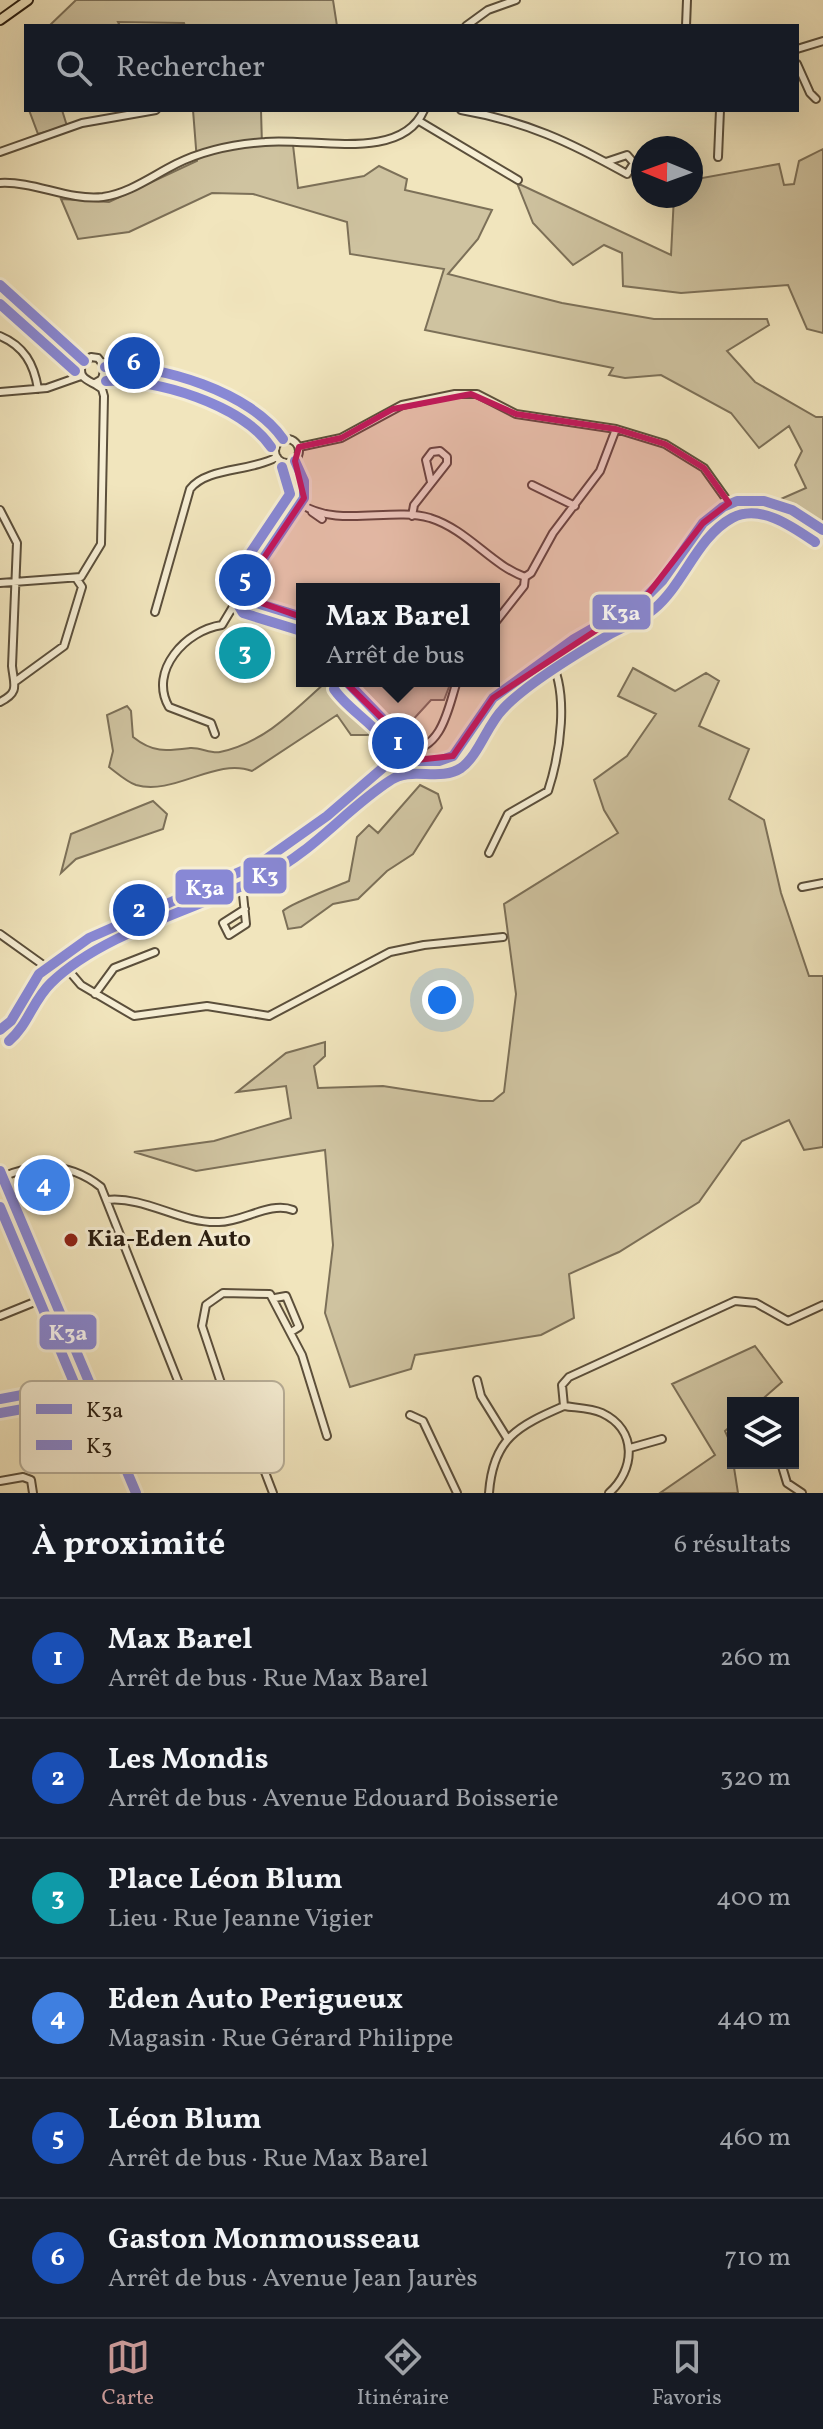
<!DOCTYPE html>
<html lang="fr">
<meta charset="utf-8">
<style>
body{margin:0;font-family:Vollkorn,serif;background:#20242c;color:#f1f3f6}
.controls{position:absolute;right:24px;bottom:24px;display:grid;overflow:hidden;border-radius:0px;box-shadow:0 8px 32px #0002}
.controls button{width:72px;height:72px;display:grid;place-items:center;padding:0;border:0;border-bottom:2px solid #363941;background:#171b24;color:#f1f3f6;font:40px sans-serif}
.compass{position:absolute;left:631px;top:136px;width:72px;height:72px;border-radius:50%;background:#171b24;box-shadow:0 8px 32px #0002;rotate:271deg}
.you{position:absolute;left:442px;top:1000px;width:28px;height:28px;margin:-20px;border:6px solid #fff;border-radius:50%;background:#1a73e8;box-shadow:0 0 0 12px #1a73e833}
.badge{display:grid;place-items:center;width:52px;height:52px;border-radius:50%;background:#c59692;color:#fff;font-size:26px;font-weight:700}
.pin{position:absolute;translate:-50% -50%;border:4px solid #fff;box-shadow:0 2px 8px #0006}
.popup{position:absolute;left:296px;top:583px;width:204px;height:104px;box-sizing:border-box;display:grid;place-content:center;border-radius:0px;background:#171b24;filter:drop-shadow(0 2px 6px #0005);font-size:26px;white-space:nowrap;color:#9ea1a6}
.popup b{font-size:30px;color:#f1f3f6}
.popup::after{content:'';position:absolute;left:50%;top:100%;margin-left:-16px;border:16px solid transparent;border-top-color:#171b24}
.list{margin:0;padding:0;list-style:none}
h2{display:flex;justify-content:space-between;align-items:center;height:104px;margin:0;padding:0 32px;font-size:34px}
h2 small{font-size:26px;font-weight:400;color:#9ea1a6}
.list li{display:grid;grid-template-columns:52px 1fr auto;gap:24px;align-items:center;box-sizing:border-box;height:120px;padding:0 32px;border-top:2px solid #363941}
.list b{display:block;font-size:30px;white-space:nowrap}
.list p{margin:0;font-size:26px;white-space:nowrap;color:#9ea1a6}
.list em{font-size:26px;font-style:normal;color:#9ea1a6}
.icon{flex:none;width:44px;height:44px;fill:none;stroke:currentColor;stroke-width:2;stroke-linecap:round;stroke-linejoin:round}
.map{position:relative;flex:none;width:823px;height:1493px;overflow:hidden}
.search{position:absolute;background:#171b24;box-shadow:0 8px 32px #0002;left:24px;right:24px;top:24px;height:88px;display:flex;align-items:center;gap:20px;box-sizing:border-box;padding:0 28px;border-radius:0px;color:#9ea1a6;font-size:30px}
.sheet{height:824px;background:#171b24}
nav{display:flex;justify-content:space-around;align-items:center;box-sizing:border-box;height:112px;border-top:2px solid #363941;background:#171b24;font-size:22px;color:#9ea1a6}
nav a{display:grid;justify-items:center;gap:4px}
nav .on{color:#c59692}
.map>svg:first-child{display:block}
</style>
<div class="map">
<svg width="823" height="1493" viewBox="0 0 823 1493">
<rect width="100%" height="100%" fill="#f1e5bd"/>
<filter id="stains"><feTurbulence type="fractalNoise" baseFrequency=".0025" numOctaves="4"/><feColorMatrix values="0 0 0 0 .2 0 0 0 0 .09 0 0 0 0 .02 0 0 0 .5 -.17"/></filter>
<radialGradient id="worn" r=".72"><stop offset=".6" stop-color="#630" stop-opacity="0"/><stop offset="1" stop-color="#630" stop-opacity=".3"/></radialGradient>
<path fill="#cfc3a0" stroke="#7c7058" stroke-width="2" d="M76,0H333L337,26H185L184,23L118,22L120,26H49Z
M29,110H62L67,126L38,134Z
M193,110H261L262,145H293L298,188L364,176L379,166L407,179L405,190L492,210L478,239L448,274L562,303L654,319H767L769,325L727,351L755,382L816,417H823V524L781,499L806,488L795,465L802,451L789,426L759,448L731,413L661,375L625,378L609,375L613,368L425,330L444,269L350,254L347,222L253,194L212,193L129,232L78,239L61,199L109,202L197,161Z
M823,149V333L807,329L788,285L681,293L623,286L622,253L604,245L573,265L533,223L517,183L671,255L674,196H691V180L779,164L784,185L794,184L799,161Z
M633,668L675,691L706,673L719,681L699,726L749,749L729,799L764,820L781,893L809,976H823V1147L804,1150L789,1120L742,1141L699,1202L619,1252L569,1274L574,1318L541,1335L415,1355L411,1369L350,1387L325,1313L333,1245L325,1150L196,1171L134,1152L214,1141L291,1118L286,1086L237,1092L286,1053L325,1042V1056L314,1066L318,1088L383,1086L480,1101H493L504,1092L516,994L504,904L618,833L604,810L594,780L627,756L656,714L618,696Z
M327,681H440L449,687L444,700H431L409,724L367,735H351L337,715L252,771C216,757 174,796 136,785C127,782 117,773 109,767L113,751L107,715L127,706L131,711L133,737C153,753 166,751 190,748C200,747 211,754 220,752C264,743 295,710 327,681Z
M420,785L438,794L442,808L413,854L387,871L358,899L333,904L301,927L288,929L283,911C289,904 337,886 349,881L357,837L369,825L378,833Z
M153,801L167,814L163,829L76,859L61,873L71,834Z
M755,1346L782,1382L758,1403H733V1424L725,1431L730,1442L738,1493H660L715,1455L672,1384Z"/>
<g fill="none" stroke-linecap="round" stroke-linejoin="round">
<g stroke="#5b4f3b" stroke-width="10">
<path id="minor" d="M466,26L488,10L516,0
M686,26L687,0
M797,49L823,41
M797,64L810,93L816,99
M461,110C525,121 570,142 627,174L634,163L627,155L606,162
M419,121L518,180
M0,152L82,123L156,110
M718,157L720,110
M0,183C35,181 68,201 103,197C130,193 152,176 176,164C202,151 236,144 265,142C311,137 401,163 424,110
M0,285L84,361
M0,336C24,346 34,364 38,389
M105,367C142,359 233,393 263,416C272,422 277,430 283,439
M0,392L47,388L81,376
M275 451a12 12 0 1 1 24 0a12 12 0 1 1-24 0Z
M299,447L341,438L402,405L455,394H477L516,414L616,429L665,444L704,468L729,503
M295,461L304,481V498L249,580L245,592L250,601L302,617
M532,485L575,506
M301,504C336,528 391,507 430,518C468,530 491,565 525,577
M0,510L17,543L12,666C14,685 20,692 0,702
M312,512L322,519
M412,516L414,505L447,463V457L440,451L432,452L426,460L431,482
M525,577L531,573L553,533L600,471L616,429
M0,583L81,577L101,544L104,396L102,389C92,380 77,381 82,364L91,357L98,358L105,367L102,379L95,383
M155,612L190,489C207,467 250,472 277,457
M494,624L524,586L525,577
M16,681L64,646L82,587L76,578
M346,681C359,710 412,726 407,761
M215,734L211,723L169,707C148,671 186,630 222,625L234,605L245,597
M408,751C443,748 448,708 457,681
M489,853L508,814L548,791C560,754 570,692 549,657
M240,871L241,875L246,924L229,935L223,923L245,909
M802,887L823,883
M0,934L46,967
M58,958L81,985L134,1016L207,1006L269,1016L390,952L424,945L503,937
M95,994L114,968L155,952
M0,1030L11,1021L39,974L89,938L262,862L327,816L385,766L399,761H439L453,756L493,698L574,639L644,599L662,581L703,523L723,507L737,501H764L792,510L823,530
M2,1177C37,1162 71,1163 101,1187L186,1401
M107,1200C146,1196 181,1224 219,1222C243,1222 270,1201 293,1210
M275,1298L286,1296L299,1327L291,1332
M0,1316L52,1295
M477,1380L481,1396L507,1438
M219,1394L222,1386L202,1326L206,1305L223,1293L270,1294L302,1355L327,1436
M219,1394L233,1430L263,1467L273,1493
M564,1406C577,1408 591,1408 602,1413C638,1430 635,1470 609,1493
M0,1413L95,1396
M410,1415L423,1421L457,1493
M108,1427L205,1394H219
M630,1448L662,1439
M781,1463L787,1483L802,1493
M0,1481L23,1477L31,1480L33,1493
M489,1493C493,1438 518,1426 564,1406L562,1385L569,1377L735,1301L756,1303L788,1321L823,1305"/>
</g>
<g stroke="#291d10" stroke-width="12">
<path id="major" d="M0,20L28,0
M0,1171L136,1493"/>
</g>
<use href="#minor" stroke="#f6eed4" stroke-width="6"/>
<use href="#major" stroke="#f1e5bd" stroke-width="8"/>
<g stroke="#f6eed4" stroke-width="16">
<path id="bus-1" d="M0,285L84,361
M105,367C159,363 252,393 283,439
M295,461L304,481V498L249,580L245,592L250,601L302,617
M346,681L401,738L407,761
M0,1030L11,1021L39,974L89,938L262,862L327,816L385,766L399,761H439L453,756L493,698L574,639L644,599L662,581L703,523L723,507L737,501H764L792,510L823,530
M0,1171L136,1493
M0,1413L95,1396"/>
</g>
<g stroke="#f6eed4" stroke-width="16">
<path id="bus-2" d="M0,304L75,371
M106,381C155,378 243,405 271,447
M282,467L290,494L237,573L231,593L243,613L298,630
M334,689C350,714 391,731 393,762
M9,1041C28,1025 33,1000 51,983C103,932 201,908 266,875C314,851 347,808 391,780C411,766 440,782 461,768C479,755 487,725 503,709C527,683 581,651 612,633C626,626 642,619 654,609C684,584 697,537 732,518C760,503 793,527 815,542
M0,1207L75,1385L0,1399"/>
</g>
<use href="#bus-1" stroke="#8888d5" stroke-width="10"/>
<use href="#bus-2" stroke="#8888d5" stroke-width="10"/>
</g>
<path fill="#c2185b" fill-opacity="0.2" stroke="#c2185b" stroke-width="6" stroke-linejoin="round" d="M471,394L516,414L616,429L665,444L704,468L729,503L703,523L644,599L493,698L453,756L407,761L402,738L346,683L342,640L321,624L245,597L249,580L304,498L295,461L299,447L341,438L393,409Z"/>
<circle fill="#8f2418" stroke="#f6eed4" stroke-width="3" cx="71" cy="1240" r="8"/>
<g text-anchor="middle" dominant-baseline="central" stroke-width="6" stroke-linejoin="round" paint-order="stroke">
<g font-size="24" font-weight="bold" fill="#291d10" stroke="#f6eed4" text-anchor="start">
<text x="87" y="1240">Kia-Eden Auto</text>
</g>
</g>
<rect x="20" y="1381" width="264" height="92" rx="12" fill="#f6eed4" stroke="#b8af99" stroke-width="2"/>
<rect x="36" y="1404" width="36" height="10" fill="#8888d5"/>
<rect x="36" y="1440" width="36" height="10" fill="#8888d5"/>
<g font-size="22" fill="#291d10">
<text x="86" y="1417">K3a</text>
<text x="86" y="1453">K3</text>
</g>
<g stroke="#f6eed4" stroke-width="3">
<rect x="591" y="593" width="61" height="38" rx="8" fill="#8888d5"/>
<rect x="242" y="856" width="46" height="39" rx="8" fill="#8888d5"/>
<rect x="174" y="868" width="61" height="38" rx="8" fill="#8888d5"/>
<rect x="38" y="1313" width="60" height="38" rx="8" fill="#8888d5"/>
</g>
<g font-size="22" text-anchor="middle" font-weight="bold" fill="#fff">
<text x="621" y="620">K3a</text>
<text x="265" y="883">K3</text>
<text x="205" y="895">K3a</text>
<text x="68" y="1340">K3a</text>
</g>
<rect width="100%" height="100%" filter="url(#stains)"/>
<rect width="100%" height="100%" fill="url(#worn)"/>
</svg>
<div class="controls">
<button><svg class="icon" aria-label="layers" viewBox="0 0 24 24"><path d="M12 4l9 5-9 5-9-5zM3 14l9 5 9-5"/></svg></button>
</div>
<svg class="compass" viewBox="-18 -18 36 36"><path d="M0-13l5 13h-10z" fill="#e53935"/><path d="M0 13l5-13h-10z" fill="#9ea1a6"/></svg>
<div class="you"></div>
<div class="pin badge" style="left:398px;top:743px;background:#1a4fb4">1</div>
<div class="popup"><b>Max Barel</b>Arrêt de bus</div>
<div class="pin badge" style="left:139px;top:910px;background:#1a4fb4">2</div>
<div class="pin badge" style="left:245px;top:653px;background:#0f9aa8">3</div>
<div class="pin badge" style="left:44px;top:1185px;background:#3f7fe0">4</div>
<div class="pin badge" style="left:245px;top:580px;background:#1a4fb4">5</div>
<div class="pin badge" style="left:134px;top:363px;background:#1a4fb4">6</div>
<div class="search"><svg class="icon" aria-label="search" viewBox="0 0 24 24"><circle cx="10" cy="10" r="6"/><path d="M15 15l6 6"/></svg>Rechercher</div>
</div>
<section class="sheet">
<h2>À proximité<small>6 résultats</small></h2>
<ul class="list">
<li><span class="badge" style="background:#1a4fb4">1</span><div><b>Max Barel</b><p>Arrêt de bus · Rue Max Barel</p></div><em>260 m</em></li>
<li><span class="badge" style="background:#1a4fb4">2</span><div><b>Les Mondis</b><p>Arrêt de bus · Avenue Edouard Boisserie</p></div><em>320 m</em></li>
<li><span class="badge" style="background:#0f9aa8">3</span><div><b>Place Léon Blum</b><p>Lieu · Rue Jeanne Vigier</p></div><em>400 m</em></li>
<li><span class="badge" style="background:#3f7fe0">4</span><div><b>Eden Auto Perigueux</b><p>Magasin · Rue Gérard Philippe</p></div><em>440 m</em></li>
<li><span class="badge" style="background:#1a4fb4">5</span><div><b>Léon Blum</b><p>Arrêt de bus · Rue Max Barel</p></div><em>460 m</em></li>
<li><span class="badge" style="background:#1a4fb4">6</span><div><b>Gaston Monmousseau</b><p>Arrêt de bus · Avenue Jean Jaurès</p></div><em>710 m</em></li>
</ul>
</section>
<nav>
<a class="on"><svg class="icon" aria-label="map" viewBox="0 0 24 24"><path d="M3 6l6-2 6 2 6-2v14l-6 2-6-2-6 2zM9 4v14M15 6v14"/></svg>Carte</a>
<a><svg class="icon" aria-label="directions" viewBox="0 0 24 24"><path d="M12 3l9 9-9 9-9-9zM9 14v-3h6M13 9l2 2-2 2"/></svg>Itinéraire</a>
<a><svg class="icon" aria-label="saved" viewBox="0 0 24 24"><path d="M7 4h10v16l-5-4-5 4z"/></svg>Favoris</a>
</nav>
